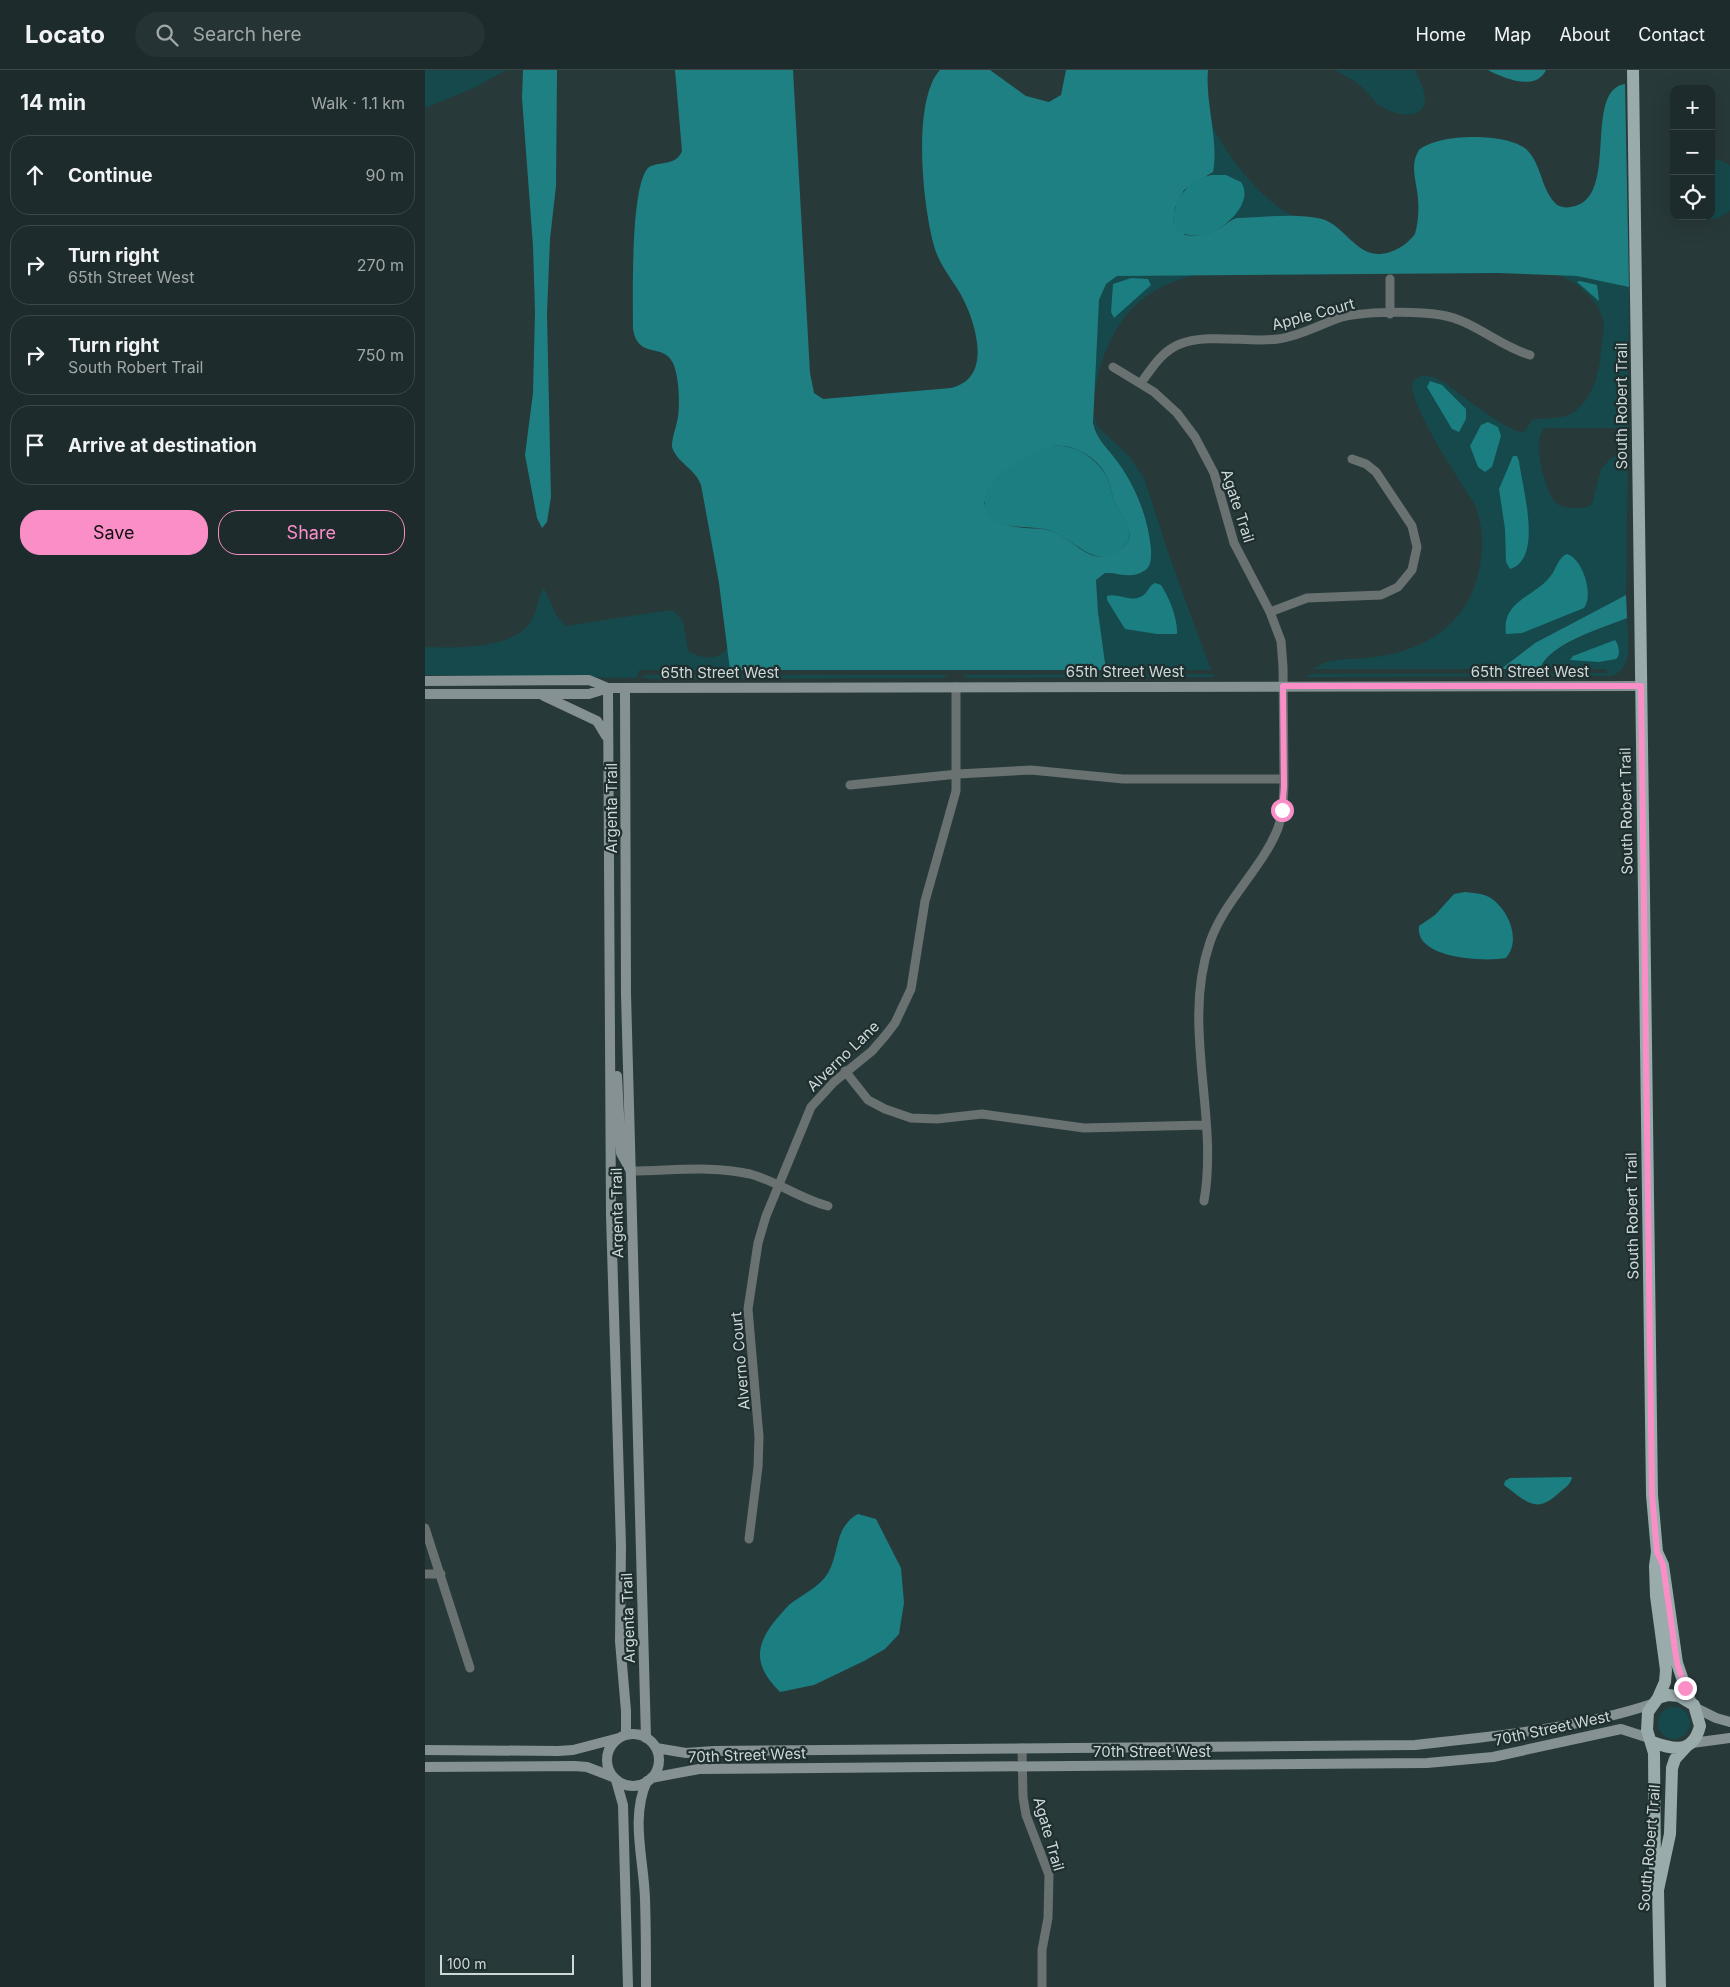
<!DOCTYPE html>
<meta charset="utf-8">
<style>
body{margin:0;font-family:Inter,sans-serif;background:#263334;color:#f1f3f6}
.controls{position:absolute;right:15px;top:15px;display:grid;overflow:hidden;border-radius:10px;box-shadow:0 5px 20px #0002}
.controls button{width:45px;height:45px;display:grid;place-items:center;padding:0;border:0;border-bottom:1px solid #3c4748;background:#1e2b2c;color:#f1f3f6;font:25px sans-serif}
.scale{position:absolute;left:15px;bottom:12px;width:134px;box-sizing:border-box;padding-left:5px;border:2px solid #ced8d8;border-top:0;font-size:14px;line-height:18px;white-space:nowrap;color:#ced8d8;-webkit-text-stroke:4px #1f2f2f;paint-order:stroke}
.stop{position:absolute;width:15px;height:15px;margin:-11px;border:4px solid #fa8fc7;border-radius:50%;background:#fff}
.stop.end{background:#fa8fc7;border-color:#fff;box-shadow:0 1px 5px #0008}
.list{margin:0;padding:0;list-style:none}
h2{display:flex;justify-content:space-between;align-items:center;height:65px;margin:0;padding:0 20px;font-size:21px}
h2 small{font-size:16px;font-weight:400;color:#a1a7a9}
.list li{display:grid;grid-template-columns:32px 1fr auto;gap:15px;align-items:center;box-sizing:border-box;height:80px;margin:0 10px 10px;padding:0 10px;border:1px solid #3c4748;border-radius:20px}
.list b{display:block;font-size:19px;white-space:nowrap}
.list p{margin:0;font-size:16px;white-space:nowrap;color:#a1a7a9}
.list em{font-size:16px;font-style:normal;color:#a1a7a9}
.actions{display:flex;gap:10px;padding:15px 20px}
.actions a{flex:1;padding:11px 0;border:1px solid #fa8fc7;border-radius:20px;text-align:center;font-size:18px;color:#fa8fc7}
.actions .main{background:#fa8fc7;color:#111}
.icon{flex:none;width:28px;height:28px;fill:none;stroke:currentColor;stroke-width:2;stroke-linecap:round;stroke-linejoin:round}
.map{position:relative;flex:none;width:1305px;height:1917px;overflow:hidden}
header{display:flex;align-items:center;gap:30px;box-sizing:border-box;height:70px;padding:0 25px;background:#1e2b2c;border-bottom:1px solid #3c4748}
header strong{font-size:24px}
nav{display:flex;gap:28px;margin-inline-start:auto;font-size:18px}
.search{width:350px;height:45px;background:#263334;display:flex;align-items:center;gap:12px;box-sizing:border-box;padding:0 18px;border-radius:28px;color:#a1a7a9;font-size:19px}
main{display:flex}
aside{flex:1;background:#1e2b2c}
.map>svg:first-child{display:block}
</style>
<header>
<strong>Locato</strong>
<div class="search"><svg class="icon" aria-label="search" viewBox="0 0 24 24"><circle cx="10" cy="10" r="6"/><path d="M15 15l6 6"/></svg>Search here</div>
<nav><a>Home</a><a>Map</a><a>About</a><a>Contact</a></nav>
</header>
<main>
<aside>
<h2>14 min<small>Walk · 1.1 km</small></h2>
<ul class="list">
<li><svg class="icon" aria-label="ahead" viewBox="0 0 24 24"><path d="M12 20V5M6 11l6-6 6 6"/></svg><div><b>Continue</b></div><em>90 m</em></li>
<li><svg class="icon" aria-label="right" viewBox="0 0 24 24"><path d="M7 20v-9h11M14 6l5 5-5 5"/></svg><div><b>Turn right</b><p>65th Street West</p></div><em>270 m</em></li>
<li><svg class="icon" aria-label="right" viewBox="0 0 24 24"><path d="M7 20v-9h11M14 6l5 5-5 5"/></svg><div><b>Turn right</b><p>South Robert Trail</p></div><em>750 m</em></li>
<li><svg class="icon" aria-label="arrive" viewBox="0 0 24 24"><path d="M6 21V4h12l-3 4 3 4H6"/></svg><div><b>Arrive at destination</b></div></li>
</ul>
<div class="actions"><a class="main">Save</a><a>Share</a></div>
</aside>
<div class="map">
<svg width="1305" height="1917" viewBox="0 0 1305 1917">
<rect width="100%" height="100%" fill="#28393a"/>
<path fill="#16494b" d="M0,0H87L79,1L51,17L0,38Z
M910,0H990C994,9 1000,20 1000,30C999,51 971,45 959,38C950,34 946,25 939,19C931,11 920,6 910,0Z
M785,52C800,83 838,134 871,147L806,149C828,123 822,104 786,105L789,91Z
M1286,89L1298,91L1305,96V140C1296,150 1284,151 1272,146H1286Z
M777,204C705,217 677,266 668,334C669,308 668,242 677,221C681,212 687,207 697,205Z
M1130,204L1156,206L1204,217L1203,358H1120C1106,368 1120,421 1130,432C1135,438 1145,438 1152,438C1158,438 1162,438 1167,434L1176,399L1186,388L1203,383L1201,525L1110,573L1076,599H888C905,587 923,590 943,588C991,583 1036,561 1051,512C1059,487 1060,457 1049,433C1034,409 986,339 987,313C1001,292 1032,323 1044,331C1058,341 1080,357 1095,362L1100,361L1107,350C1120,347 1138,350 1149,342C1172,325 1175,296 1177,270C1178,264 1180,256 1178,250C1174,230 1149,209 1130,204Z
M668,343L673,357L704,386L719,408L746,491L786,600H681L673,542L671,510L680,503L708,505L726,490C726,462 718,432 704,409C691,387 668,371 668,343Z
M119,518L131,545L141,556L238,541H249L258,551L263,580C276,590 294,591 303,577L305,600H214L212,608L0,605V577C28,578 86,579 104,554C112,544 112,529 119,518Z
M1202,548C1202,566 1210,600 1186,606L881,607L885,604L1182,603V599H1115C1125,573 1178,558 1202,548Z
M788,604L789,607L544,608L538,605Z
M218,605H523L517,608L231,609L219,608Z
M1233 1653a16 16 0 1 1 32 0a16 16 0 1 1-32 0Z"/>
<path fill="#1e8083" fill-rule="evenodd" d="M98,0H132V4L131,116L125,169L122,244L126,427L122,452L117,458L112,448L100,385L108,323L110,242L108,176L97,28Z
M250,0H368L385,303L389,323L398,329L526,318C565,309 553,262 541,235C533,216 518,201 511,182C498,143 486,31 515,0H565L601,26L624,32L636,25L641,0H783C780,33 794,70 788,102L759,120L750,138L748,153L760,165C772,167 784,165 795,158C802,154 805,150 812,148C836,147 874,143 897,149C923,157 933,193 965,182C975,179 984,172 990,164C993,153 994,141 993,129C992,112 984,96 994,80C1013,63 1086,62 1103,81C1117,96 1116,120 1132,135C1138,138 1143,138 1150,136C1194,125 1158,20 1200,14L1204,217L1152,206L1072,203L692,206L681,214L674,230L668,353C672,371 684,379 694,394C712,419 723,448 726,479C726,488 727,498 717,502C705,509 692,502 680,503L671,510L673,542L681,600H305L294,513L276,415C270,398 252,393 247,377C247,367 251,358 253,347C255,332 254,307 248,293C238,272 212,290 208,258C208,229 205,113 224,97C236,91 251,96 257,81ZM629,376C650,374 673,388 682,407C686,415 686,424 690,433C696,446 714,463 698,477C665,506 649,462 617,459C593,457 569,460 559,433L571,409L602,388Z
M1063,0H1121C1111,22 1078,8 1063,0Z
M1201,525L1202,548C1178,558 1124,573 1115,599H1076L1110,573Z"/>
<path fill="#1b7e81" d="M786,105H801L816,112C829,131 803,156 786,163C776,167 765,166 755,163L748,153C749,129 762,111 786,105Z
M706,208L723,209L726,215L689,248L686,242L688,214Z
M1155,211L1172,215L1174,231L1152,212Z
M1005,311L1017,315L1041,339V349L1034,362L1027,359L1002,317Z
M1063,352L1073,357L1076,366L1067,397L1060,402L1053,397L1045,376L1056,355Z
M629,376C651,374 673,389 683,409C686,417 687,427 691,435C698,447 708,456 703,471C677,508 653,471 626,461C606,453 554,466 560,426C569,401 605,383 629,376Z
M1088,386H1092L1094,391C1097,417 1119,489 1085,499L1081,492L1080,459L1074,419Z
M1142,484C1158,489 1169,525 1159,538L1097,563L1081,564C1076,532 1108,527 1124,508C1131,501 1133,487 1142,484Z
M730,513L736,515C744,527 753,549 752,564H732L700,559L682,530V526C693,523 704,532 715,527C723,524 723,516 730,513Z
M1190,570C1194,575 1196,585 1191,589L1174,592L1145,590L1148,586Z
M1040,822C1048,823 1057,823 1064,827C1083,838 1097,870 1081,888C1060,892 989,889 994,856L1010,845L1029,824Z
M1147,1407C1146,1414 1141,1417 1135,1422C1111,1445 1102,1432 1079,1415L1080,1411L1085,1408Z
M433,1444L451,1449L476,1498L479,1533L474,1564L460,1579L439,1591L389,1615L355,1622C331,1598 328,1579 349,1552C354,1546 359,1540 364,1535C376,1525 395,1517 403,1503C415,1482 409,1457 433,1444Z"/>
<g fill="none" stroke-linecap="round" stroke-linejoin="round">
<path stroke="#697171" stroke-width="9" d="M965,244V209
M688,297L729,322L752,343L770,367L789,403L809,473L845,542L856,571L858,597L859,709
M716,313C727,298 737,281 755,274C783,263 824,273 853,269C875,266 894,255 914,248C937,241 992,241 1016,245C1048,250 1074,276 1105,285
M845,542L882,528L956,525L973,517L987,500L992,477L987,456L951,402L941,394L927,389
M425,715L533,704L606,700L698,709H859C859,725 858,743 853,758C837,799 800,829 785,872C756,956 794,1046 779,1131
M420,1001L443,1030L460,1039L486,1048L512,1049L557,1044L659,1058L780,1055
M206,1101C245,1101 286,1095 325,1104C352,1111 375,1129 403,1136
M0,1458L45,1598
M324,1469L333,1397L334,1367L323,1239L333,1173L341,1146L386,1037L409,1012L447,981L460,966L470,953L486,919L500,831L531,721V617
M0,1504H16
M597,1678L598,1727L601,1745L624,1805L623,1848L617,1880V1917"/>
<path stroke="#859192" stroke-width="10" d="M0,611L164,610L183,618
M183,618L186,1146L196,1476L195,1571L201,1641V1665
M200,618L201,924L221,1668
M0,624H164L183,618L1216,616
M119,626L172,651L181,666
M192,1006L196,1083L206,1101
M1271,1638L1291,1648L1305,1652
M182 1690a26 26 0 1 1 52 0a26 26 0 1 1-52 0Z
M1267,1673L1305,1668
M231,1678L261,1683L289,1681L990,1675C1069,1666 1151,1659 1227,1634
M0,1680L133,1681L148,1680L194,1668
M0,1697L150,1696L162,1697L188,1707
M226,1708L274,1699L1002,1693L1068,1687L1196,1659L1224,1668
M191,1710L198,1735L203,1917
M221,1917C221,1888 221,1858 220,1829C219,1790 205,1748 222,1711"/>
<path stroke="#9aabab" stroke-width="12" d="M1208,0L1227,1425L1232,1482L1230,1496L1231,1526L1241,1600L1240,1612L1233,1628
M1232,1482L1238,1495L1252,1593L1265,1631
M1227,1672C1249,1680 1268,1684 1275,1656L1269,1635L1254,1626L1243,1625L1233,1628L1223,1642L1222,1660L1229,1683L1230,1801L1233,1820
M1235,1917L1233,1820L1245,1764L1247,1698L1250,1689L1262,1676"/>
</g>
<g fill="none" stroke-linecap="round" stroke-linejoin="round">
<path stroke="#fa8fc7" stroke-width="6" d="M857,740L859,717L858,616H1216L1227,1425L1232,1482L1238,1495L1252,1593L1260,1618"/>
</g>
<g text-anchor="middle" dominant-baseline="central" stroke-width="4.5" stroke-linejoin="round" paint-order="stroke">
<g font-size="15" fill="#ced8d8" stroke="#1f2f2f">
<text transform="translate(888 244) rotate(-15)">Apple Court</text>
<text transform="translate(1196 336) rotate(-90)">South Robert Trail</text>
<text transform="translate(813 436) rotate(72)">Agate Trail</text>
<text x="700" y="601">65th Street West</text>
<text x="1105" y="601">65th Street West</text>
<text x="295" y="602">65th Street West</text>
<text transform="translate(186 738) rotate(-90)">Argenta Trail</text>
<text transform="translate(1201 741) rotate(-91)">South Robert Trail</text>
<text transform="translate(418 986) rotate(-44)">Alverno Lane</text>
<text transform="translate(192 1143) rotate(-91)">Argenta Trail</text>
<text transform="translate(1207 1146) rotate(-91)">South Robert Trail</text>
<text transform="translate(315 1291) rotate(-95)">Alverno Court</text>
<text transform="translate(203 1548) rotate(-92)">Argenta Trail</text>
<text transform="translate(1127 1658) rotate(-12)">70th Street West</text>
<text x="727" y="1681">70th Street West</text>
<text transform="translate(322 1685) rotate(-2)">70th Street West</text>
<text transform="translate(624 1764) rotate(74)">Agate Trail</text>
<text transform="translate(1224 1778) rotate(-85)">South Robert Trail</text>
</g>
</g>
</svg>
<div class="controls">
<button>+</button>
<button>−</button>
<button><svg class="icon" aria-label="locate" viewBox="0 0 24 24"><circle cx="12" cy="12" r="6"/><path d="M12 2v4M12 18v4M2 12h4M18 12h4"/></svg></button>
</div>
<div class="scale">100 m</div>
<div class="stop" style="left:857px;top:740px"></div>
<div class="stop end" style="left:1260px;top:1618px"></div>
</div>
</main>
